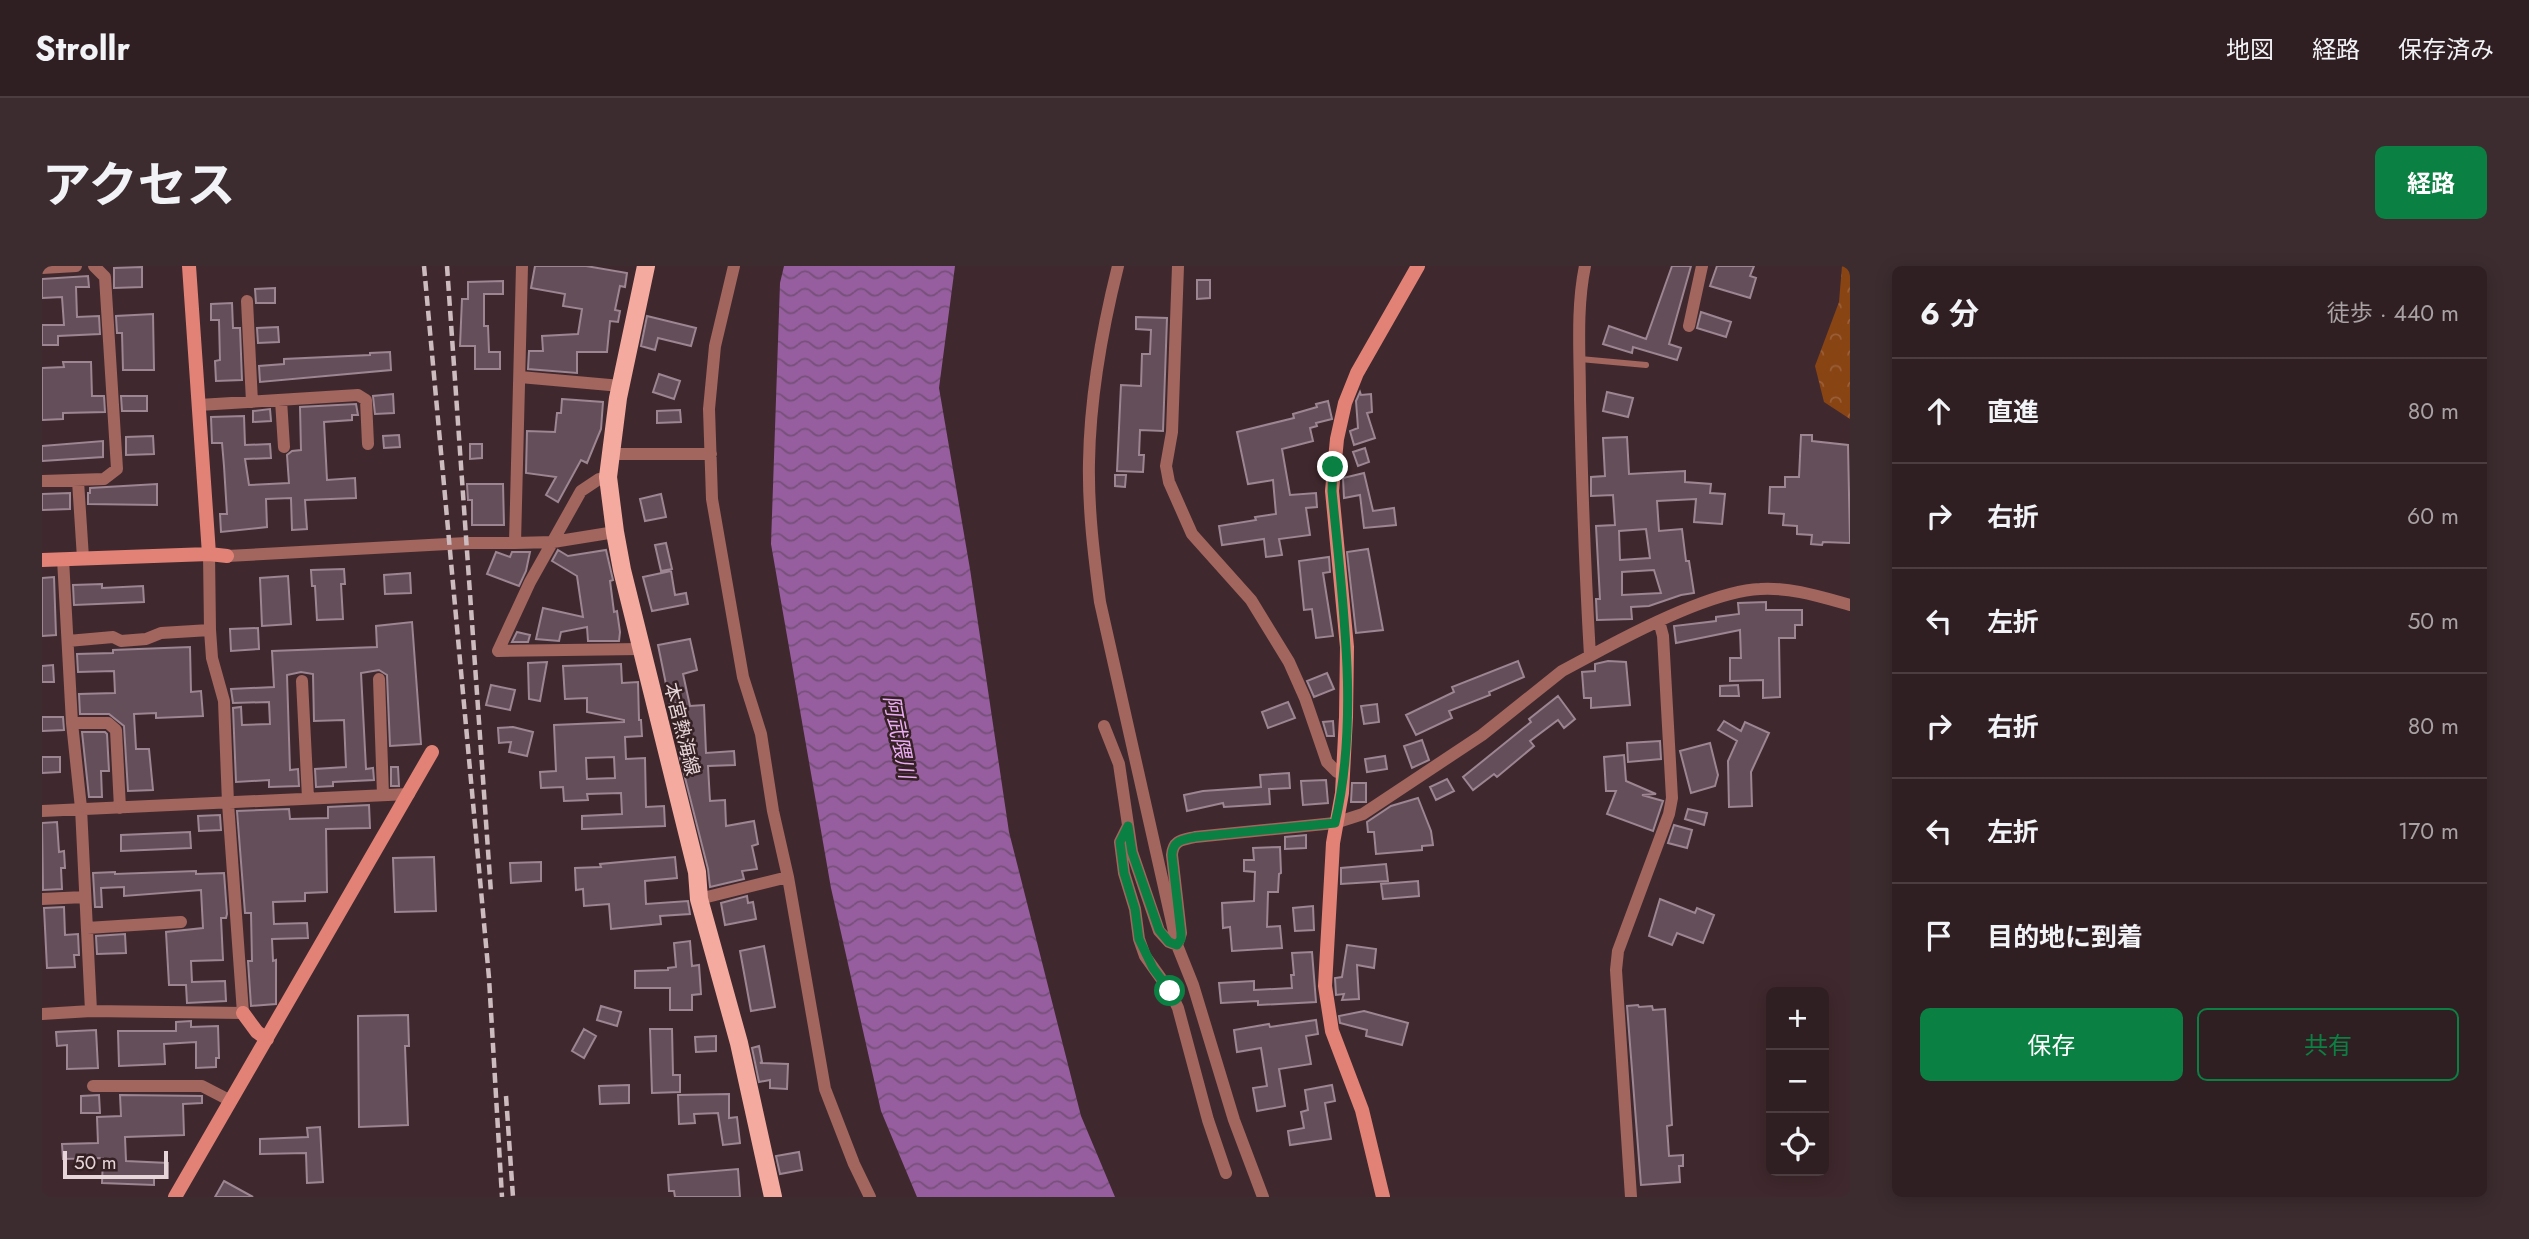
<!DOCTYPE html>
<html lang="ja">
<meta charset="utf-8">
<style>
body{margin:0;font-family:Jost,"Noto Sans JP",sans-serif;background:#3c2c2f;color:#f1f3f6}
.controls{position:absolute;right:21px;bottom:21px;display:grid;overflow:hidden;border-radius:10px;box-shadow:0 4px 18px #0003}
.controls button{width:63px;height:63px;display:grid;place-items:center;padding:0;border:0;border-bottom:2px solid #4b3d40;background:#301f22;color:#f1f3f6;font:35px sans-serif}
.scale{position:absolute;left:21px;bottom:18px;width:105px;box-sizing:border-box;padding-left:7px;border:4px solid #e6d6d9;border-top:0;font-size:19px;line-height:24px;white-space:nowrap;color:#e6d6d9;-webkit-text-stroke:5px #352024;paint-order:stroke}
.stop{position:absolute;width:21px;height:21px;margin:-16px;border:5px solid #0b8043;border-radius:50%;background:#fff}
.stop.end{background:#0b8043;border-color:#fff;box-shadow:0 2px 7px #0008}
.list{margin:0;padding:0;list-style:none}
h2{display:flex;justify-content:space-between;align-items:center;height:91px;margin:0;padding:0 28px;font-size:30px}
h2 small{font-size:23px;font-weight:400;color:#a8a2a5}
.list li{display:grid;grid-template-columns:46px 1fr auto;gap:21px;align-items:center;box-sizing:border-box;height:105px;padding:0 28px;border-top:2px solid #4b3d40}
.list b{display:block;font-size:26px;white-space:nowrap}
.list em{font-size:23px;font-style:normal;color:#a8a2a5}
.actions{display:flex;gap:14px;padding:21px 28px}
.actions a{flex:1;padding:16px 0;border:2px solid #0b8043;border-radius:10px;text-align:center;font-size:24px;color:#0b8043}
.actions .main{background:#0b8043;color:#fff}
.icon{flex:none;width:38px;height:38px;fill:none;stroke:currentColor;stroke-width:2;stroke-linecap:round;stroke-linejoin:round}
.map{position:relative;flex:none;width:1808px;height:931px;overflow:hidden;border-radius:10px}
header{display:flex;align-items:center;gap:42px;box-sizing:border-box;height:98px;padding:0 35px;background:#301f22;border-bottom:2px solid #4b3d40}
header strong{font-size:33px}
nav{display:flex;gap:38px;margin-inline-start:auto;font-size:24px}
.intro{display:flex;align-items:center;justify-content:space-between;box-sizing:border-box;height:168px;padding:0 42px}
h1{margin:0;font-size:49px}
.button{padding:18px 32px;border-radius:10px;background:#0b8043;color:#fff;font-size:24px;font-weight:700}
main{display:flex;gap:42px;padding:0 42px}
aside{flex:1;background:#301f22;border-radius:10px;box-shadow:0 4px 18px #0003}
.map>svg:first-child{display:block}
</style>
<header>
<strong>Strollr</strong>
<nav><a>地図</a><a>経路</a><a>保存済み</a></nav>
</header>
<div class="intro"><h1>アクセス</h1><a class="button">経路</a></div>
<main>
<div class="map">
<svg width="1808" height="931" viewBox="0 0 1808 931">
<defs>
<pattern id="forest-crowns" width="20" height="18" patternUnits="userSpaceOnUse" patternTransform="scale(1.75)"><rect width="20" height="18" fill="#894414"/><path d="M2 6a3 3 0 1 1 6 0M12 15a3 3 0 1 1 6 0" fill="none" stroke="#9a5e36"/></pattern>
<pattern id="water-waves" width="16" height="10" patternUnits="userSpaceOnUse" patternTransform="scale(1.75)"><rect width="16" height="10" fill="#965d9f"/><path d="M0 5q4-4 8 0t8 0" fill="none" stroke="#765179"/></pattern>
</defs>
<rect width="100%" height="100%" fill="#40292e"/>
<path fill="url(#forest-crowns)" d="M1800,0H1808V153L1782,136L1773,100L1797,36Z"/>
<path fill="url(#water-waves)" d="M742,0H913L897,122L928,303L967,566L1039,850L1073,931H875L839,845L789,622L729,278L738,17Z"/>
<path fill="#634e5a" stroke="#9d8592" stroke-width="2" fill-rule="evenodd" d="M493,0H544L585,7L583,21L578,20L573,44L578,45L576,56L568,55L565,86H535V107L486,103L487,85H501L500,70L536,68L540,43L521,40L523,28L489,22Z
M1630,0H1649L1627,78L1639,82L1635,94L1591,81L1590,87L1561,78L1567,60L1604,73Z
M1675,0H1712L1708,10L1714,12L1708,32L1668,20Z
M100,1V21L72,22V2Z
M46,10L47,21H34L35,51L57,50L58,68L16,70V79H0V59H22L20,31L0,32V13Z
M1155,14H1168V32L1155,33Z
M461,15V28H442V60H446L447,86H458V103H433V80H418L420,33H426V16Z
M233,22V37H214L213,23Z
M190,37L191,62H198L200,114L174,115L173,95L178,94L177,54H169V38Z
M1659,46L1689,56L1684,71L1655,62Z
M111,48L112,104H81L80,67H75L74,50Z
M605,50L654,62L649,80L616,72L613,84L599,80Z
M1094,51L1125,52L1121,165L1098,164L1097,189H1102L1101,206L1075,205L1079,119L1099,120L1100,88H1108L1109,64L1094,63Z
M236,61L237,76L216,77L215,62Z
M348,86L349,104L218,116L217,100L242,98V93L328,89V87Z
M21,96H49L50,130H62L63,146L21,147V153L0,154V102L22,101Z
M617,108L638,115L632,133L611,126Z
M1318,126L1319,129L1329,128L1330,146L1325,147L1333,172L1312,179L1308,165L1316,162L1314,135Z
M1565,126L1591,132L1586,151L1561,145Z
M351,128L352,147L333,148L331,130Z
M79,130H105V145H80Z
M520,133L561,136L559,163L545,197L539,194L516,236L504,229L514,211L484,207L485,165L513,166L515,147H519Z
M1286,135L1290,153L1274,157L1275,160L1268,162L1271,175L1240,183L1248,229L1274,227L1275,241L1264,242L1268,269L1237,273L1240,289L1224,291L1222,273L1180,279L1177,260L1214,254L1213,251L1234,248L1231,214L1206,218L1195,166L1252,152L1251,148L1275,141L1274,138Z
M314,138L316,149H310V154L282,156L285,214L313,212L314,232L263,234L265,263L250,264L249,232L224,233L225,261L179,266L178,248H185L182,200L180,177H170L169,151L202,150L203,179L228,178L229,192L203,193L207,219L247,217L245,189L250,185L259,184L258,141Z
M228,143L229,155L211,156V145Z
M638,144L639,156L615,157V145Z
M357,169L358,181L342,182L341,170Z
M1759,169H1770V175L1806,179L1808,277L1781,276L1780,279L1769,278L1770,269L1755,268V260L1741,259L1742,248L1727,247L1728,221H1743V211H1757Z
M111,170L112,188L84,189V171Z
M1585,171L1587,208L1643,205V216L1669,218L1668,227L1683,228L1680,258L1652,256L1654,233L1615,235L1617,265L1640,263L1644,295H1647L1652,327L1639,329L1607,340L1589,341L1590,353L1555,354L1554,333H1558L1554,260L1573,259L1571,229L1549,230V211L1563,210L1561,172ZM1604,263L1608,292L1578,294L1577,265ZM1612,304L1619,327L1580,329V306Z
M61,175V191L0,195V180Z
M428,178H440V192L428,193Z
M1323,182L1327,196L1316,200L1311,186Z
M1322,207L1331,245L1352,242L1354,259L1322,262L1318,229L1302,232L1301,212Z
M1073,209H1084L1083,221L1073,220Z
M115,218V239L46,238V227H48V222Z
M425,218H461L462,259H430V234H426Z
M28,227V243L0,244V228Z
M619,228L624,251L603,255L598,233Z
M624,277L630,303L619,305L613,279Z
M1326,283L1341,364L1314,367L1305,286Z
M516,284L526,290L564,284L571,314L568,315L572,346L575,345L578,366L577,375H546L545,361L519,366L517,375L494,373L501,342L541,351L535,310L510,295Z
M454,286L468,291L470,286H488L484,305L477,320L445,308Z
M1287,291L1288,306L1281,307L1291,370L1274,372L1270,343L1262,344L1257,295Z
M302,303L303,318H299L301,353L275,354L273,320H270L269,304Z
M629,305L633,329L644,327L646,338L610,345L601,311Z
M368,307L369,327L343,328L342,309Z
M246,310L249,358L220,360L218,312Z
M12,311L14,369L0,370V312Z
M60,318V322L101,320L102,336L32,339L31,319Z
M1724,336V344H1760V359H1753V372H1737L1738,431L1721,432V414L1688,415V392H1699L1698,364L1634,377L1632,360L1674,355V351L1697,348L1696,337Z
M370,356L379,478L348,480L345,409L337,404L319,407L324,503L331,502L332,514L291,516V520L274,521L273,503L304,501L302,454L272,455L271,408L259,406L245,409L248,504L256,503L257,520L227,521V514L194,516L191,442L199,441L200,459L228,458L227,436L191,437L189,423L232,421L230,385L335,381L334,360Z
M216,362L217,383L189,385L188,363Z
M475,366L488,369L486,376H470Z
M648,373L655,404L641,408L648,440L662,439L664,487L692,485L693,499L666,500L668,535L683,534L684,560L712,555L716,578L710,580L715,603L700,605L702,613L668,621L666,603L638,492L635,437L628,438L616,379Z
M148,381L149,426L159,425L161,450L114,452V447L92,448L94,483H107L111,524L86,525L82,460L67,448H38L37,428L73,427L72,405L36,406L35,388L71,387V384Z
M1476,395L1482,411L1447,426L1448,429L1407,445L1410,452L1374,469L1364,449L1412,426L1410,421Z
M1566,395L1584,396L1588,439L1549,442V432H1542L1540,406L1553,405V398Z
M505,396L498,435L487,433L486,397Z
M579,398L580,417L596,416L597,454H599L600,470L583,471L584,493L603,492L604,541L622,540L623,560L540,563V550L580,548L579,527L545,528L546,534L522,535L521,521L499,522L498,506L514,505L512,459L582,456V454L545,446V432L523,433L521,400ZM572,491L573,512L545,513L544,492Z
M11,399L12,416H0V400Z
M1285,407L1292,423L1272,431L1265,415Z
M449,419L473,424L468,444L444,439Z
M1696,419L1697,430H1678V420Z
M1516,430L1533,453L1522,462L1516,454L1488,475L1492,480L1455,511L1452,508L1431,524L1421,511L1489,456L1487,453Z
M1246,436L1253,452L1226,462L1220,446Z
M1335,438L1337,456L1322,458L1319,440Z
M0,451H21L22,464L0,465Z
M1291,455L1292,470H1285L1281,456Z
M1682,455L1699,465L1703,456L1727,467L1709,506L1710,540L1687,541L1686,495L1695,475L1676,464Z
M471,461L491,466L485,490L467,486L469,476L457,477L456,462Z
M40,466H63L65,468L67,505H59L60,531H47Z
M1380,474L1387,494L1370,502L1362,480Z
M1618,475L1619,493L1586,496L1585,477Z
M1668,477L1676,509L1673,520L1649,527L1638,485Z
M1582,489L1584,515L1614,528L1600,529L1621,535L1611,565L1565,548L1574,525H1564L1562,491Z
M1343,490L1345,503L1325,506L1323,493Z
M0,491H18V506L0,507Z
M349,501H356L357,520H349Z
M1247,507L1248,522L1227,523L1228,538L1182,541L1181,537L1145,545L1142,529L1161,525L1219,521L1218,509Z
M1405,513L1412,525L1394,534L1388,521Z
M1284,514L1286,537L1261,539L1259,515Z
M1310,517H1324V536H1309Z
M1376,532L1389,565L1391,579L1380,580V584L1334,588L1332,566H1326L1325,556L1349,540Z
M327,539L328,562L284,563L285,626L263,627V635L231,636L232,658L265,657L266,672L230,673L231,695L234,694V738L209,740L206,695H210L209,647H203L195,545L247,543L248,553L286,552V541Z
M1646,543L1665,547L1662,559L1643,553Z
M178,549L179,564L157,565L156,550Z
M15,556L17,586L22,585L23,602H19L20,623L1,624L0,557Z
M1632,559L1650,564L1645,582L1626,577Z
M148,566L149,582L79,585V569Z
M1264,569V582L1243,583V571Z
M1238,581L1239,607L1237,608L1236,626H1226L1225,661L1238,660L1240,682L1190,685L1188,661L1181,662L1180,637L1212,635L1213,606L1202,605V594H1212L1211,582Z
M392,591L394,645L353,646L351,592Z
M633,591L635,612L603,615L604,638L646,635L648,648L618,650L619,658L569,663L567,638L542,640L541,623L534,624L533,602L559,601L558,598Z
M499,596V615L469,617L468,597Z
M1344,598L1346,615L1299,618V602Z
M154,605V608L182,607L185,648L184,652H179L181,694L149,695L150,716L183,715L184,735L145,737L144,719H127L124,666L161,662L159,624L82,630V621L59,622L60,641H53L51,607L73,606V608Z
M1376,615L1377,630L1341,633L1339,618Z
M705,630L706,637L711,636L714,653L683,659L679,637Z
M1618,633L1653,647L1655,642L1672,649L1661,677L1635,667L1630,679L1607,670Z
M1271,640L1272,664L1253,665L1251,642Z
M22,641L23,669L36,668L37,689H32L33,701L5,702L2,642Z
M83,668L84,687L55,688L54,670Z
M648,675L650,700L657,699L659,728L650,729V744H628V722H593V705L626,704V702L634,701L632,677Z
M1305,679L1334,683L1332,702L1315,699L1317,733L1300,734L1302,728L1294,729L1293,712L1300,711Z
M722,680L733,741L709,745L698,685Z
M1270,686L1274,736L1216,739V735L1179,737L1177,717L1212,715V724L1250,722L1249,709H1252L1250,687Z
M1596,739L1597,741L1610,740L1611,744L1623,743L1630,859L1625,860L1627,890L1641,889V900H1637L1638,916L1599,919L1585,740Z
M559,740L579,746L575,760L555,754Z
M1322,745L1366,757L1360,779L1324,770L1325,764L1298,757L1297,750Z
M366,749L367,780H363L366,859L317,861L316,750Z
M1274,754L1276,768L1264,770L1269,798L1237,803L1243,840L1215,845L1211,822L1225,820L1219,782L1195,786L1192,764L1227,758L1228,761Z
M149,755V761L176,760L177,792H174V801L154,802V776L122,778L123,798L77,800L76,765H134V756Z
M542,763L554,770L542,792L530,785Z
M608,763H630L631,809H638V826L610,827Z
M54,764L56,802L25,803V779L15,780L14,766Z
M674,770V785L654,786L653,771Z
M717,780L720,796L718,797L746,798L745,823L728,822V814L717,816L710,782Z
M587,819V837L558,838L557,820Z
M1290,819L1293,835L1283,837L1289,873L1248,879L1246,865L1262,862L1259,846L1266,844L1263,824Z
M687,828V852L695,851L698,877L681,879L676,847L652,848L653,857L637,858L636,829Z
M57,829L58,847H39V830Z
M78,829L160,830V837L141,838L142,869L83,871L84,895L126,897V912L112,911V919L60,917L61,892L21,893L20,878L56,877L55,851L79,850Z
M278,861L281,916L265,917L264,887L218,888V873L266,871L265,862Z
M757,886L760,904L738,908L734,890Z
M696,903L698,931H633L632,925H627L626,909Z
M182,915L211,931H173Z"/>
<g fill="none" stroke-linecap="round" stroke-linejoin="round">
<path stroke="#a2665e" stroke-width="6" d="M1538,93L1604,99"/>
<path stroke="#a2665e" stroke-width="12" d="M692,0L673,80L667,143L670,233L701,411L719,468L731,545L746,611L783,823L812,898L828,931
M1076,0C1060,64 1048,131 1047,196C1046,243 1052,290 1058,336L1135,679L1151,719L1192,854L1221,931
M1136,0L1130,166L1124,200L1127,216L1150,268L1209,334L1247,396L1263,432L1285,496L1295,506L1301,505
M0,2L34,0
M205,35L210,136
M1647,60L1660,0
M478,111L579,120
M239,134L242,181
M157,139L316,129L324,134L326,178
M571,188H669
M566,211L557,213L539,225L488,316L456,385L598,383
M0,215L62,213L75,203L63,11L52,0
M36,215L41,292
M473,277L511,276L573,266
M185,290L424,277H473L480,0
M21,293L30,457L39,542L49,745
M26,375L71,371L79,375L104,373L119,367L168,364
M1548,390C1590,367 1671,325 1718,323C1748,321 1779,331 1808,339
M337,413L341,529
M260,415L266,532
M30,457H66L74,464L78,542
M1062,460L1077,498L1090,586L1117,665L1127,676L1135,679L1139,667L1130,589C1131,574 1140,574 1153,571L1293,557L1321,548L1440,469L1520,405L1548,390C1543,304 1540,219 1538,133C1538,90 1534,43 1543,0
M0,545L367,528
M1086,560L1078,576L1082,607L1093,643L1097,673L1103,690L1128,725L1136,742L1166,854L1184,907
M0,633L43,631
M657,633L746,611
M45,662L139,656
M0,748L49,745L201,747L186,537L182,435L170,392L168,364L167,288
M51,820H160L189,835
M1589,931L1574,704L1576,685L1627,548L1630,532L1621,370L1617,355"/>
<path stroke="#e28276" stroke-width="14" d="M147,0L167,288
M0,294L167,288L185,290
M201,747L215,766L225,773
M133,931L390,486
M1341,931L1320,844L1290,765L1283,720L1291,577L1300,527L1304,451L1305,381L1290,225L1295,173L1303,137L1315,107L1376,0"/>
<path stroke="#f5aa9f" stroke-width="18" d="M604,0L576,132L566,211L573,266L580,304L655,606L657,633L697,777L731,931"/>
<path stroke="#ccbbbf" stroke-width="4.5" stroke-dasharray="10 5" stroke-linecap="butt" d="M382,0L447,712L460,931
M405,0L449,627
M464,830L471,931"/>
</g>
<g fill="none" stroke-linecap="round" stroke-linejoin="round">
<path stroke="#0b8043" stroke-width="9" d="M1128,725L1111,702L1097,673L1093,643L1082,607L1078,576L1086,560L1090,586L1117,664L1127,676L1135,679L1139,673V667L1130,589C1131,574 1140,574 1153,571L1293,557C1318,451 1300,332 1290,225L1291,201"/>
</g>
<g text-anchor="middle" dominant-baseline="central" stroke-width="5" stroke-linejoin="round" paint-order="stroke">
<g font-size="19" fill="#e6d6d9" stroke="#352024">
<text transform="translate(640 463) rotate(76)">本宮熱海線</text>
</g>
<g font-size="21" font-style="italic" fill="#ebadf5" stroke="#352024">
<text transform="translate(857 471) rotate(79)">阿武隈川</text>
</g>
</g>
</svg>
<div class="controls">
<button>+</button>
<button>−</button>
<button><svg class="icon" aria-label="locate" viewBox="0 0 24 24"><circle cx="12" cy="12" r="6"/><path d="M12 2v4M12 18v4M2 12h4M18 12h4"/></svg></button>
</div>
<div class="scale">50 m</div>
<div class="stop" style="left:1128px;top:725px"></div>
<div class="stop end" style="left:1291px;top:201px"></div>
</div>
<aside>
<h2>6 分<small>徒歩 · 440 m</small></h2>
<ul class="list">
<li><svg class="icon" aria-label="ahead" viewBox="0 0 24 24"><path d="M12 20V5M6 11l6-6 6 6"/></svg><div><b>直進</b></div><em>80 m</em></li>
<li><svg class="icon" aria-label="right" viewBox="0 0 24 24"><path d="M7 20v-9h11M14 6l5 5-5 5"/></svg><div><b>右折</b></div><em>60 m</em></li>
<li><svg class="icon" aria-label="left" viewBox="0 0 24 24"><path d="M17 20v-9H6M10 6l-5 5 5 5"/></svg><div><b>左折</b></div><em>50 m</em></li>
<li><svg class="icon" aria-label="right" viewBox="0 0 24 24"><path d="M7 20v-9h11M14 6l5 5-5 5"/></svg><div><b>右折</b></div><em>80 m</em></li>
<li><svg class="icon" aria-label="left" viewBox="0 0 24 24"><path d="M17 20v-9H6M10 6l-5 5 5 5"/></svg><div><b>左折</b></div><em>170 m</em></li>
<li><svg class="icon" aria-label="arrive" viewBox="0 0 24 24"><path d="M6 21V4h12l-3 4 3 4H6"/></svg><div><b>目的地に到着</b></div></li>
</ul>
<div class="actions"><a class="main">保存</a><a>共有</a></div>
</aside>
</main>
